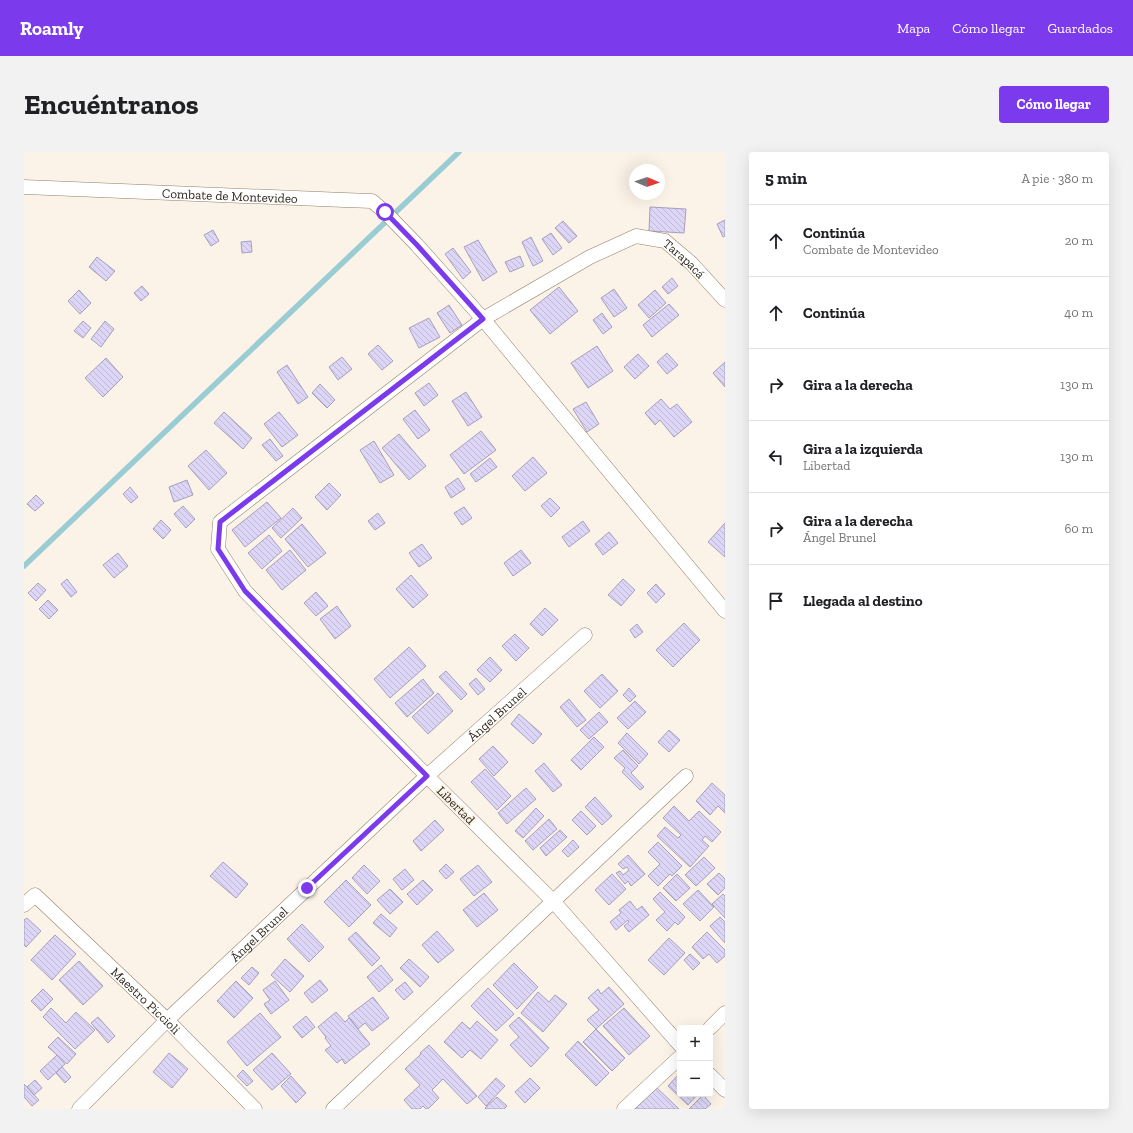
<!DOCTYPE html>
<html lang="es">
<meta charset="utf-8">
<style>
body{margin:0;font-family:"Zilla Slab",serif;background:#f2f2f2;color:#202124}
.controls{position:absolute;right:12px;bottom:12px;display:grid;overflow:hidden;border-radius:4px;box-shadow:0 4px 16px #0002}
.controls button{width:36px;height:36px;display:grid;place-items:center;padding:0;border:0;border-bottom:1px solid #e0e0e0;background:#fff;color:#202124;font:20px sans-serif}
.compass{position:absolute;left:605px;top:12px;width:36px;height:36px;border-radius:50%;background:#fff;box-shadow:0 4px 16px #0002;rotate:92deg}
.stop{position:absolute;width:12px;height:12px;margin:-9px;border:3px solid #7c3aed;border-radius:50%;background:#fff}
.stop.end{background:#7c3aed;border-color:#fff;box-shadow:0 1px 4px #0008}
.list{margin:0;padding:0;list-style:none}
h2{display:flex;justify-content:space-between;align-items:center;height:52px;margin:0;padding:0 16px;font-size:17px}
h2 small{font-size:13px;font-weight:400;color:#757577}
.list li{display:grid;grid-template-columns:26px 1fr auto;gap:12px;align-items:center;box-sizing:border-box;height:72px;padding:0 16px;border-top:1px solid #e0e0e0}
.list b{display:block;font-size:15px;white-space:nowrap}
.list p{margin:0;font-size:13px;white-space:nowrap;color:#757577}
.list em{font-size:13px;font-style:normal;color:#757577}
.icon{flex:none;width:22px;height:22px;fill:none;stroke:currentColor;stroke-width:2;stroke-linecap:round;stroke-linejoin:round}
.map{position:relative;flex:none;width:701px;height:957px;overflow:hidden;border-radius:4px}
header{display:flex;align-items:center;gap:24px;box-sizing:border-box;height:56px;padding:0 20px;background:#7c3aed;color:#fff}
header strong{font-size:19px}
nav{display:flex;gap:22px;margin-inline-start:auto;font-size:14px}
.intro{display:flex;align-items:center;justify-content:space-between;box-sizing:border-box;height:96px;padding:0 24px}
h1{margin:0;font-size:28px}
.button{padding:10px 18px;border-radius:4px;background:#7c3aed;color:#fff;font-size:14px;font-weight:700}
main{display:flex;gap:24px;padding:0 24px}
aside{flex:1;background:#fff;border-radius:4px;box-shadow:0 4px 16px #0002}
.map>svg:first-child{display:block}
</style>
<header>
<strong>Roamly</strong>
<nav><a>Mapa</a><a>Cómo llegar</a><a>Guardados</a></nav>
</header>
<div class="intro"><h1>Encuéntranos</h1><a class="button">Cómo llegar</a></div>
<main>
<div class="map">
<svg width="701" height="957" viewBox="0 0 701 957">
<defs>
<pattern id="building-back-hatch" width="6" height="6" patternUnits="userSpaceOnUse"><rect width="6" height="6" fill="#ddd6f6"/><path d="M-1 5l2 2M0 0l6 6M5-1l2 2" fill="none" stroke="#beb8d2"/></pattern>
</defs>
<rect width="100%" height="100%" fill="#fcf3e8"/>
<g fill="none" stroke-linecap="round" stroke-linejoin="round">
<path stroke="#99ccd3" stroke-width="5.5" d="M0,414L435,0"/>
</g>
<path fill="url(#building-back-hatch)" stroke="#a69fbd" d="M626,55L662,57L660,81L625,79Z
M701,68V84L699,85L693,72Z
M539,69L553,84L545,91L531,76Z
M189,78L195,89L187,94L180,83Z
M527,81L538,96L529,103L518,87Z
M507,85L519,109L509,114L498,90Z
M454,88L473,120L459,129L440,95Z
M227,89L228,100L218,101L217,90Z
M429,96L447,120L439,127L421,102Z
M496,104L500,114L486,120L481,110Z
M73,105L91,119L82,129L65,115Z
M648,126L654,134L644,142L638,135Z
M118,134L125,142L117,149L110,141Z
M535,135L554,159L526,182L506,158Z
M590,137L603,156L590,165L577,146Z
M55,138L67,151L56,162L44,149Z
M631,138L642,151L625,166L614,153Z
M645,152L655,163L628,185L619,173Z
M425,153L438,173L426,181L413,161Z
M578,161L588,175L579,182L569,168Z
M405,166L416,185L395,196L385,176Z
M59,169L67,176L59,186L50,179Z
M81,169L90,177L77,195L67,187Z
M354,193L369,209L358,218L344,202Z
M573,194L589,219L564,236L547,211Z
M643,201L654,213L643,222L633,210Z
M614,202L625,214L611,227L600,215Z
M318,205L328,217L314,228L305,215Z
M82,206L99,225L79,245L61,226Z
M701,210V235L689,221Z
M263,213L284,245L274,252L253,220Z
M405,231L414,243L400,254L391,241Z
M296,232L311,248L303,256L288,241Z
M442,240L458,265L444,274L428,249Z
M637,247L646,257L653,252L668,270L650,285L636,268L631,273L621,261Z
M562,250L575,272L563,280L549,257Z
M391,258L406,278L394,287L379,267Z
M200,260L228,286L219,297L190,271Z
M255,260L274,283L258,295L240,272Z
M457,279L472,298L440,322L426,303Z
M375,282L402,314L385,328L358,296Z
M246,287L259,304L252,309L238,293Z
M350,289L370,323L356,331L336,298Z
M182,298L203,321L185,338L164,314Z
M509,305L523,321L501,339L488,324Z
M466,306L473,315L452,330L446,322Z
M434,326L441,337L427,346L421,335Z
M163,328L169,343L150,350L145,335Z
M305,331L317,343L303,358L291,345Z
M106,335L114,345L107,351L99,342Z
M12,343L20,351L11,359L3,352Z
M526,346L536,356L527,365L517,354Z
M243,350L257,366L221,395L208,378Z
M159,354L171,367L162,376L150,362Z
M440,355L448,366L438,373L430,361Z
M269,356L278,366L257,386L248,376Z
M354,361L361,371L351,378L344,369Z
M137,368L147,378L139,387L129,377Z
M559,369L566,379L545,395L538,385Z
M701,371V405L684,390Z
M278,372L302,401L284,415L261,387Z
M585,380L594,391L579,403L571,392Z
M245,383L258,399L238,417L224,401Z
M398,392L408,406L395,415L385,401Z
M266,398L282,418L258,438L242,418Z
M497,398L507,411L489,424L480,411Z
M94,401L104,414L90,426L79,413Z
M387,423L404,443L389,456L372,437Z
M43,427L53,440L47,445L37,432Z
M599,427L611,438L597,454L584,443Z
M14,431L22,438L12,449L4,441Z
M632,432L641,442L632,451L623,441Z
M292,440L304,454L292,464L280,451Z
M24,448L34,458L25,467L15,457Z
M313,454L327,474L311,487L296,467Z
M521,456L534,468L518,484L506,472Z
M660,471L676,488L649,515L632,498Z
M613,472L619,480L611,486L606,478Z
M491,482L505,496L492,509L478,494Z
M385,495L402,514L366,546L350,527Z
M466,505L478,518L466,530L453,518Z
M422,519L443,542L437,548L415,525Z
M578,522L594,539L576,556L560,539Z
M452,526L461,537L454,543L445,532Z
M399,527L410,541L383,565L371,551Z
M605,536L612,544L606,550L599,543Z
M414,541L429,559L404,582L388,565Z
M545,547L562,568L553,575L536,555Z
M611,549L622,560L604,577L593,566Z
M575,560L584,570L565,587L556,578Z
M495,562L518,582L509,592L487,572Z
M645,578L656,588L645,600L634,590Z
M603,581L624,602L615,612L594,591Z
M570,585L580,595L557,618L547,608Z
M469,594L484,610L470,624L455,607Z
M599,598L614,614L607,621L620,635L616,638L598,620L601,616L590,606Z
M520,611L538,633L529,640L511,619Z
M461,617L487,644L473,658L447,630Z
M688,631L701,643V661L694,654L686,663L672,649Z
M502,636L512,647L483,672L474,661Z
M571,645L588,664L578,673L561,655Z
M650,654L665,669L675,659L697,680L688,690L681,684L678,688L685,694L666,715L633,684L641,675L654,686L657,683L639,666Z
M512,656L520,664L499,686L491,679Z
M557,659L572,674L563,683L548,668Z
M525,667L533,677L509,698L501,689Z
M411,668L420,678L397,699L389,689Z
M536,678L543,685L522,704L516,696Z
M549,688L555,695L544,705L538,699Z
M634,690L658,714L648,724L646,722L634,734L624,724L636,712L624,700Z
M604,703L621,722L607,734L604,729L601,732L592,721L596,719L599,723L605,718L603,715L599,717L594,712Z
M680,705L691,716L672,734L661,723Z
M199,710L224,732L212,746L186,724Z
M422,712L430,720L422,727L415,719Z
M340,713L356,729L343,742L328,726Z
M454,713L468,730L450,744L436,727Z
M381,717L390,728L378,738L369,727Z
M695,721L701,727V736L694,743L683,732Z
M588,722L602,737L585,753L571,738Z
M653,722L666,736L652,749L639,736Z
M322,728L347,753L325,775L300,750Z
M399,728L409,738L393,753L383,742Z
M366,737L379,750L366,762L353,748Z
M674,738L690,755L676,769L659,752Z
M636,740L661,765L654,773L651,770L643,779L632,768L641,760L629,747Z
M460,741L474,758L453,775L439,758Z
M699,742L701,744V766L688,752Z
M606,749L613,758L618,754L625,763L605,780L600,774L605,770L604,768L592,778L586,770L597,761L595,758Z
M357,762L373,776L366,785L349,771Z
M696,765L701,770V791L686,774Z
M3,766L17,779L2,795L0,793V768Z
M278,772L300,795L285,810L263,787Z
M413,779L430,798L414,811L398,793Z
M332,780L356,806L348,814L324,787Z
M683,780L701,798V804L693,811L685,802L679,807L668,795Z
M31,783L52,802L28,828L7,808Z
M645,786L661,801L640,823L624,808Z
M666,802L676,811L669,818L660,808Z
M261,807L280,824L266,840L247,823Z
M385,807L405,825L396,835L376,816Z
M55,809L79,834L59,853L35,828Z
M490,811L514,835L493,857L469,833Z
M357,813L369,828L355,840L343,825Z
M228,815L235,821L225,833L217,826Z
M296,828L304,838L288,851L280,841Z
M212,829L229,846L210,866L193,849Z
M251,829L265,848L247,862L240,852L246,848L239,838Z
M381,830L389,840L380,848L371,838Z
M585,835L600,852L572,877L563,868L575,858L564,846L574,837L577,842Z
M464,836L490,862L472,879L447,854Z
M19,837L29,847L17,859L7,849Z
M514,840L525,850L531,843L543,852L519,880L497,861Z
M349,845L365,866L348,879L341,871L334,877L324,864Z
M27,856L42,871L52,860L71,878L51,897L19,865Z
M600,856L626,884L605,903L579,874Z
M312,860L321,870L325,866L346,892L321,912L318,907L313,911L301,898L307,894L301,886L302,885L294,875Z
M236,861L257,885L223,914L203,890Z
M282,864L291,875L278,886L269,875Z
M74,865L91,884L84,891L67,871Z
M495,865L525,896L507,915L486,893L495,885L485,874Z
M453,869L474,888L457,907L446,898L438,906L420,890L438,870L446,877Z
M572,877L601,906L588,919L559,890Z
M34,885L52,902L43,912L24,895Z
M554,889L585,921L572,934L541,903Z
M405,893L453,944L443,952L419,927L408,938L415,946L404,957H402L399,954L396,957H388L380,948L396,933L381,917L397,902L396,901Z
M145,901L164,917L148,936L129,920Z
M248,901L267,922L248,938L229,918Z
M33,903L41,912L24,928L16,919Z
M38,915L47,925L41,931L32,921Z
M219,918L229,929L223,934L213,924Z
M655,922L656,942H674L664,953L644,934Z
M267,924L282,941L272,951L257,934Z
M472,926L481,934L462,954L454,945Z
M506,926L516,936L501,951L491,940Z
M11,928L18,936L10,943L3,935Z
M0,932L15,948L8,954L0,945Z
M631,934L655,957H610Z
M679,943L687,952L681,957H665Z
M473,945L483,954L480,957H462L461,956Z"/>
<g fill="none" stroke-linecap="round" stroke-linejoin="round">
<g stroke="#937f66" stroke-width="15">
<g id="street">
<path id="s1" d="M0,35L320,48L348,49L361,60L393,93L459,167L701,459"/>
<path id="s2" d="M0,753L11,743L143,868L231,957"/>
<path d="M686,876L701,861"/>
<path id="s3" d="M656,893L529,749L403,624L221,439L194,397L196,370L459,167L566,105L612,84L641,89L667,111L701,148"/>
<path d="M686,923L701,938"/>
<path id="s4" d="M55,957L143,868L403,624L561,483"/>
<path d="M309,957L662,624"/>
<path d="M600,957L656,905"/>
</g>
</g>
<use href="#street" stroke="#fff" stroke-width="14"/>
</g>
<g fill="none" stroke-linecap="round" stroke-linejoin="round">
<path stroke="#7c3aed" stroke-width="5" d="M283,736L403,624L221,439L194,397L196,370L459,167L393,93L361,60"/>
</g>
<g text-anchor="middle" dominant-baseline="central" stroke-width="4" stroke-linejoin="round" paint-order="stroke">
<g font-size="13" fill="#2e251b" stroke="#fcf3e8">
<text stroke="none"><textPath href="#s1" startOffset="206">Combate de Montevideo</textPath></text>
<text stroke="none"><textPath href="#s3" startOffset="1268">Tarapacá</textPath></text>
<text stroke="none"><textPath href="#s4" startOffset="575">Ángel Brunel</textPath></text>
<text transform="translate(432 653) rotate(45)">Libertad</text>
<text stroke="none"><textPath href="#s4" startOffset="251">Ángel Brunel</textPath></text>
<text stroke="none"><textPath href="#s2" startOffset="168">Maestro Piccioli</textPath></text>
</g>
</g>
</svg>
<div class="controls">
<button>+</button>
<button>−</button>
</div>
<svg class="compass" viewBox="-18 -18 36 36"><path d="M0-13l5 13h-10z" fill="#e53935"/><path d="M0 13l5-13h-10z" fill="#757577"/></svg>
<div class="stop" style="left:361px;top:60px"></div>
<div class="stop end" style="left:283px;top:736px"></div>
</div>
<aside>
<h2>5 min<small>A pie · 380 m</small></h2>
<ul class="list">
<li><svg class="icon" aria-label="ahead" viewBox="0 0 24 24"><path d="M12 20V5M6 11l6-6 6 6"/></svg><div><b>Continúa</b><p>Combate de Montevideo</p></div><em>20 m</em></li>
<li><svg class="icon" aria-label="ahead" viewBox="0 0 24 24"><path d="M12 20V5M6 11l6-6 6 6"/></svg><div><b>Continúa</b></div><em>40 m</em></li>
<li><svg class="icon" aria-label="right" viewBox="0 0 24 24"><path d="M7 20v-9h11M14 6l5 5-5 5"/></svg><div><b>Gira a la derecha</b></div><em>130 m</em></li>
<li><svg class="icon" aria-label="left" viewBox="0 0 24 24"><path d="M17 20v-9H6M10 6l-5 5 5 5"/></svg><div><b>Gira a la izquierda</b><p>Libertad</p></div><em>130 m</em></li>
<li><svg class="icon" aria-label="right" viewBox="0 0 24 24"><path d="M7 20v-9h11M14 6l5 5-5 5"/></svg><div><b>Gira a la derecha</b><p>Ángel Brunel</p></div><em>60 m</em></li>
<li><svg class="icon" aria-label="arrive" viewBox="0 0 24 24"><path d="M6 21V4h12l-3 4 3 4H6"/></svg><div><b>Llegada al destino</b></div></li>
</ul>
</aside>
</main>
